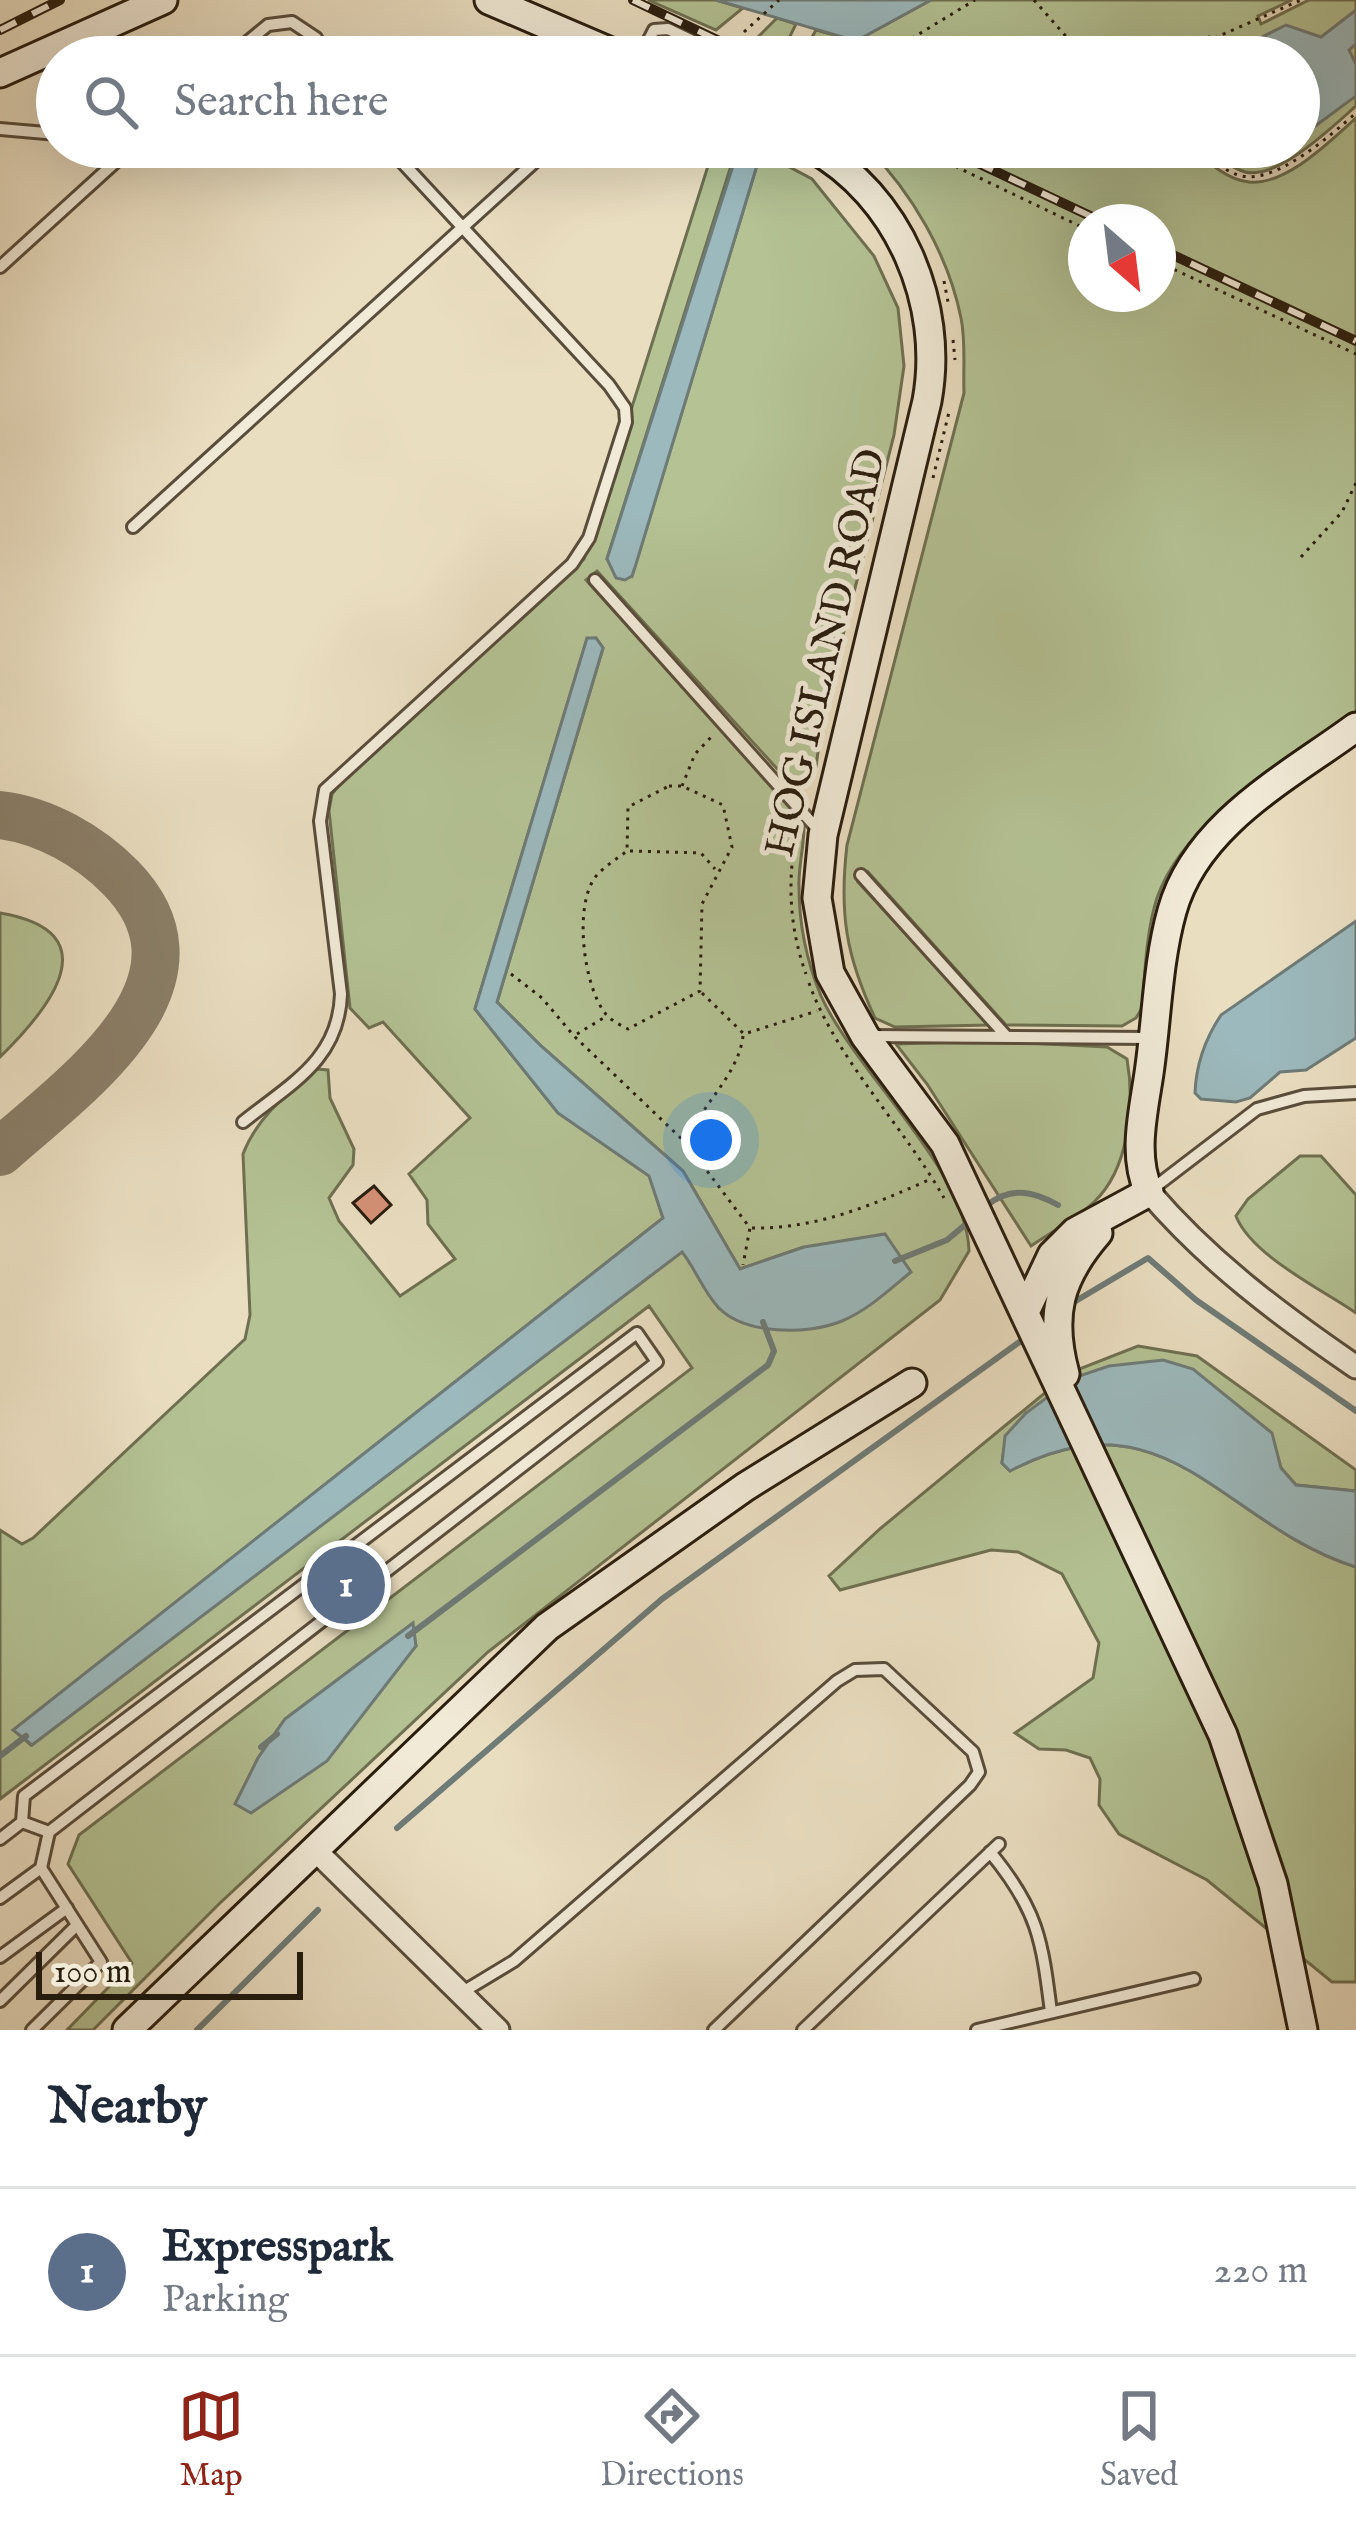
<!DOCTYPE html>
<style>
body{margin:0;font-family:"IM FELL English",serif;background:#f6f6f7;color:#1f2937}
.compass{position:absolute;left:1068px;top:204px;width:108px;height:108px;border-radius:50%;background:#fff;box-shadow:0 12px 48px #0002;rotate:152deg}
.scale{position:absolute;left:36px;bottom:30px;width:267px;box-sizing:border-box;padding-left:12px;border:6px solid #291d0e;border-top:0;font-size:33px;line-height:42px;white-space:nowrap;color:#291d0e;-webkit-text-stroke:9px #f1ead7;paint-order:stroke}
.you{position:absolute;left:711px;top:1140px;width:42px;height:42px;margin:-30px;border:9px solid #fff;border-radius:50%;background:#1a73e8;box-shadow:0 0 0 18px #1a73e833}
.badge{display:grid;place-items:center;width:78px;height:78px;border-radius:50%;background:#8f2418;color:#fff;font-size:39px;font-weight:700}
.pin{position:absolute;translate:-50% -50%;border:6px solid #fff;box-shadow:0 3px 12px #0006}
.list{margin:0;padding:0;list-style:none}
h2{display:flex;justify-content:space-between;align-items:center;height:156px;margin:0;padding:0 48px;font-size:51px}
h2 small{font-size:39px;font-weight:400;color:#747a83}
.list li{display:grid;grid-template-columns:78px 1fr auto;gap:36px;align-items:center;box-sizing:border-box;height:168px;padding:0 48px;border-top:3px solid #e0e1e3}
.list b{display:block;font-size:45px;white-space:nowrap}
.list p{margin:0;font-size:39px;white-space:nowrap;color:#747a83}
.list em{font-size:39px;font-style:normal;color:#747a83}
.icon{flex:none;width:66px;height:66px;fill:none;stroke:currentColor;stroke-width:2;stroke-linecap:round;stroke-linejoin:round}
.map{position:relative;flex:none;width:1356px;height:2030px;overflow:hidden}
.search{position:absolute;background:#fff;box-shadow:0 12px 48px #0002;left:36px;right:36px;top:36px;height:132px;display:flex;align-items:center;gap:30px;box-sizing:border-box;padding:0 42px;border-radius:66px;color:#747a83;font-size:45px}
.sheet{height:324px;background:#fff}
nav{display:flex;justify-content:space-around;align-items:center;box-sizing:border-box;height:168px;border-top:3px solid #e0e1e3;background:#fff;font-size:33px;color:#747a83}
nav a{display:grid;justify-items:center;gap:6px}
nav .on{color:#8f2418}
.map>svg:first-child{display:block}
</style>
<div class="map">
<svg width="1356" height="2030" viewBox="0 0 1356 2030">
<rect width="100%" height="100%" fill="#eadec1"/>
<filter id="stains"><feTurbulence type="fractalNoise" baseFrequency=".00167" numOctaves="4"/><feColorMatrix values="0 0 0 0 .2 0 0 0 0 .09 0 0 0 0 .02 0 0 0 .5 -.17"/></filter>
<radialGradient id="worn" r=".72"><stop offset=".6" stop-color="#630" stop-opacity="0"/><stop offset="1" stop-color="#630" stop-opacity=".3"/></radialGradient>
<path fill="#b4c294" stroke="#6e7051" stroke-width="3" fill-rule="evenodd" d="M648,0H716L743,8L716,30Z
M931,0H1292L1258,16L1261,24L1309,0H1356V106C1332,127 1278,180 1245,172C1230,167 1217,156 1205,147H1299V57H1192L1212,45L1209,37L1177,57H801L816,30L856,41Z
M777,18L796,24L780,57L747,48Z
M1356,118V712C1290,758 1184,819 1157,898C1146,932 1145,973 1142,1008L1136,1018L1122,1026L1006,1025L868,872L858,882L989,1025L895,1027L875,1018C846,956 839,913 847,845L964,393C963,369 966,342 961,318C948,254 912,193 867,147H1191C1207,161 1227,180 1249,182C1286,186 1330,141 1356,118ZM1086,222H1158V294H1086Z
M714,147H734L735,153L607,559L632,576L761,152L812,179L874,256L898,308L904,366L894,435L823,714L816,767L802,782L791,784L597,571L586,580L804,822C805,844 798,866 799,887C799,924 807,962 821,996C856,1073 967,1169 969,1251L940,1300L488,1652L219,1904L93,2030H67L132,1963L68,1864L79,1835L692,1368L649,1306L0,1799V1530L22,1544L33,1538L245,1339L250,1315L243,1154C257,1117 287,1094 317,1069L328,1070L330,1098L354,1149L353,1165L329,1198L339,1221L400,1296L455,1259L428,1224L427,1200L409,1174L470,1118L383,1022L369,1028L350,1008L329,811L332,794L345,777L584,559ZM596,638L603,648L497,1002L541,1046L683,1171L740,1269L804,1247L719,1308L683,1251L31,1745L14,1730L663,1218L650,1176L558,1113L475,1009L587,639ZM412,1624L416,1646L236,1804L258,1758L285,1719Z
M0,913C112,932 49,1009 0,1057Z
M985,1041L1107,1047L1127,1059C1135,1105 1129,1169 1094,1202C1076,1219 1051,1232 1031,1246L927,1084L896,1044Z
M1300,1156H1321L1356,1195V1313C1321,1289 1251,1255 1236,1216L1248,1199Z
M1138,1346L1197,1356L1356,1470V1491L1296,1485L1281,1468L1271,1433L1243,1414L1026,1413L1006,1436L1002,1463L1010,1471C1168,1388 1222,1525 1356,1567V1982H1332L1207,1880L1119,1834L1099,1805L1100,1779L1090,1758L1066,1750L1039,1749L1015,1733L1093,1678L1099,1643L1062,1574L1018,1552L991,1550L840,1590L829,1576L881,1528L1069,1373Z"/>
<path fill="#9cb9bd" stroke="#6e7b77" stroke-width="3" d="M716,0H931L856,41Z
M1356,10V44L1349,50L1356,64V96L1299,138V57H1222L1286,25L1321,37Z
M739,147H754L761,152L636,564L632,576L625,580L616,578L607,559Z
M587,638H596L603,648L497,1002L541,1046L683,1171L740,1269L804,1247L885,1234L911,1272C889,1290 868,1310 842,1321C808,1335 744,1335 718,1307C703,1291 695,1268 682,1252L32,1745L13,1730L663,1218L649,1176L558,1113L475,1009Z
M1356,921V1038L1306,1070L1280,1072L1250,1098L1236,1102L1201,1099L1195,1093C1196,1065 1205,1039 1221,1015Z
M1163,1360L1193,1369L1272,1433L1281,1468L1296,1485L1356,1491V1567C1222,1525 1168,1388 1010,1471L1002,1463L1005,1436L1026,1413L1073,1378L1109,1366Z
M413,1623L416,1646L327,1761L251,1813L235,1804L258,1758L285,1719Z"/>
<g fill="none" stroke-linecap="round" stroke-linejoin="round">
<path stroke="#6e7b77" stroke-width="6" d="M986,1206C1010,1186 1033,1191 1058,1205
M895,1261L947,1240L972,1219
M1069,1305L1148,1258L1196,1300L1356,1411
M408,1636L768,1365L774,1351L763,1322
M261,1747L277,1734
M0,1756L26,1736
M397,1828L662,1599L1025,1338
M197,2030L318,1910"/>
<path stroke="#8a7e68" stroke-width="48" d="M0,815C44,820 90,846 121,878C224,984 71,1088 0,1152"/>
</g>
<path fill="#d59177" stroke="#291d0e" stroke-width="3" d="M374,1186L391,1205L371,1223L353,1203Z"/>
<g fill="none" stroke-linecap="round" stroke-linejoin="round">
<g stroke="#594d3b" stroke-width="16">
<path id="lane" d="M229,57L268,25L292,22L316,38L328,57
M640,57L654,30L668,29L726,57
M0,129L57,134
M0,267L132,147
M133,527L551,147
M595,580L821,833
M861,875L1007,1037
M869,1036L1150,1038
M243,1122C290,1084 339,1060 341,994L320,821L325,790L572,564L589,538L626,422L625,408L609,385L388,147
M1151,1190L1257,1109L1304,1096L1356,1093
M0,1839L22,1822L24,1796L637,1333L657,1362L49,1832L22,1822
M990,1852C1038,1910 1042,1940 1051,2012
M41,1868L49,1832
M0,1898L41,1868L101,1962L32,2030
M0,1957L67,1908
M461,1993L514,1961L837,1681L855,1670L884,1669L973,1752L979,1772L970,1785L714,2030
M0,2001L77,1925
M803,2030L999,1844
M977,2030L1194,1979"/>
</g>
<g stroke="#594d3b" stroke-width="27">
<path id="street" d="M1149,1192C1209,1262 1280,1315 1356,1367
M315,1850L498,2030"/>
</g>
<g stroke="#291d0e" stroke-width="33">
<path id="secondary" d="M489,0L622,57
M0,73L163,0
M811,147C899,195 945,304 927,401L823,835L817,898L830,973L865,1036L945,1144L1223,1735L1273,1884L1303,2030
M1026,1310L1052,1255L1075,1232L1149,1192C1131,1153 1145,1106 1150,1066C1157,1014 1158,961 1172,911C1196,824 1288,777 1356,727
M1065,1374C1049,1315 1059,1278 1098,1233
M127,2030L547,1627L745,1487L912,1383"/>
</g>
<path stroke="#291d0e" stroke-width="3" stroke-dasharray="3 6" stroke-linecap="butt" d="M1034,0L1084,57
M744,32L779,0
M881,57L975,0
M1184,57L1210,40L1301,0
M915,147L1086,229
M1198,147C1210,158 1223,170 1238,175C1273,187 1331,135 1356,113
M1158,262L1356,354
M944,281L949,307
M953,340L955,360
M933,478L949,412
M1301,557L1342,512L1356,483
M669,786H682L723,805L732,847L702,904L700,991L628,1029C620,1025 610,1020 605,1013C583,985 573,902 597,875C605,866 618,858 627,851L628,807Z
M682,786L695,754L714,734
M797,830C787,879 789,927 806,974
M630,851L701,853L715,869
M511,974L542,998L574,1036L686,1143L750,1228L743,1265
M809,983C835,1057 904,1127 944,1198
M702,993L744,1034L817,1011
M577,1034L605,1017
M687,1141C702,1103 738,1076 743,1036
M752,1228C818,1229 872,1205 931,1179"/>
<use href="#lane" stroke="#f1ead7" stroke-width="10"/>
<use href="#street" stroke="#f1ead7" stroke-width="21"/>
<use href="#secondary" stroke="#f1ead7" stroke-width="27"/>
<g stroke="#291d0e" stroke-width="10">
<path id="rail" d="M633,0L753,57
M0,30L60,0
M944,147L1103,222
M1158,248L1356,341"/>
</g>
<use href="#rail" stroke="#f1ead7" stroke-width="6" stroke-dasharray="18" stroke-linecap="butt"/>
</g>
<g text-anchor="middle" dominant-baseline="central" stroke-width="10" stroke-linejoin="round" paint-order="stroke">
<g font-size="42" fill="#291d0e" stroke="#f1ead7">
<text transform="translate(827 653) rotate(-77)">HOG ISLAND ROAD</text>
</g>
</g>
<rect width="100%" height="100%" filter="url(#stains)"/>
<rect width="100%" height="100%" fill="url(#worn)"/>
</svg>
<svg class="compass" viewBox="-18 -18 36 36"><path d="M0-13l5 13h-10z" fill="#e53935"/><path d="M0 13l5-13h-10z" fill="#747a83"/></svg>
<div class="scale">100 m</div>
<div class="you"></div>
<div class="pin badge" style="left:346px;top:1585px;background:#5c6f8a">1</div>
<div class="search"><svg class="icon" aria-label="search" viewBox="0 0 24 24"><circle cx="10" cy="10" r="6"/><path d="M15 15l6 6"/></svg>Search here</div>
</div>
<section class="sheet">
<h2>Nearby<small></small></h2>
<ul class="list">
<li><span class="badge" style="background:#5c6f8a">1</span><div><b>Expresspark</b><p>Parking</p></div><em>220 m</em></li>
</ul>
</section>
<nav>
<a class="on"><svg class="icon" aria-label="map" viewBox="0 0 24 24"><path d="M3 6l6-2 6 2 6-2v14l-6 2-6-2-6 2zM9 4v14M15 6v14"/></svg>Map</a>
<a><svg class="icon" aria-label="directions" viewBox="0 0 24 24"><path d="M12 3l9 9-9 9-9-9zM9 14v-3h6M13 9l2 2-2 2"/></svg>Directions</a>
<a><svg class="icon" aria-label="saved" viewBox="0 0 24 24"><path d="M7 4h10v16l-5-4-5 4z"/></svg>Saved</a>
</nav>
